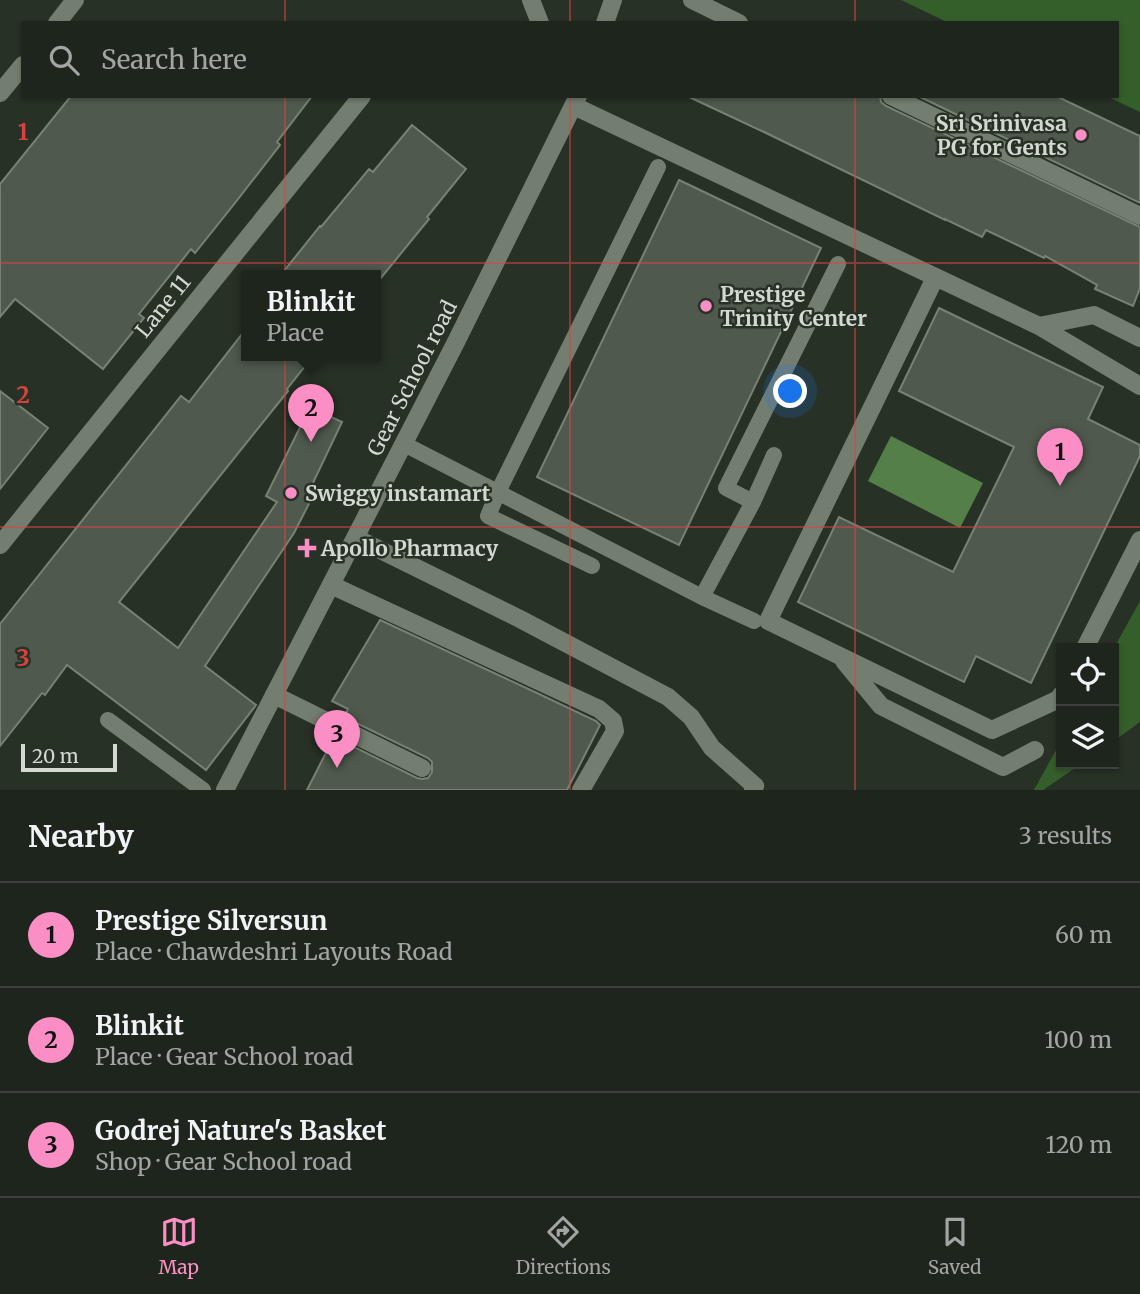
<!DOCTYPE html>
<meta charset="utf-8">
<style>
body{margin:0;font-family:Merriweather,serif;background:#262d25;color:#f1f3f6}
.controls{position:absolute;right:21px;bottom:21px;display:grid;overflow:hidden;border-radius:0px;box-shadow:0 2px 5px #0004}
.controls button{width:63px;height:63px;display:grid;place-items:center;padding:0;border:0;border-bottom:2px solid #3c423b;background:#1e251c;color:#f1f3f6;font:35px sans-serif}
.scale{position:absolute;left:21px;bottom:18px;width:96px;box-sizing:border-box;padding-left:7px;border:4px solid #d3d9d1;border-top:0;font-size:19px;line-height:24px;white-space:nowrap;color:#d3d9d1;-webkit-text-stroke:5px #283126;paint-order:stroke}
.you{position:absolute;left:791px;top:392px;width:24px;height:24px;margin:-18px;border:5px solid #fff;border-radius:50%;background:#1a73e8;box-shadow:0 0 0 10px #1a73e833}
.badge{display:grid;place-items:center;width:46px;height:46px;border-radius:50%;background:#fb8fc5;color:#111;font-size:23px;font-weight:700}
.pin{position:absolute;translate:-50% -58px;filter:drop-shadow(0 2px 4px #0008)}
.pin::after{content:'';position:absolute;top:37px;width:24px;height:21px;background:inherit;clip-path:polygon(0 0,100% 0,50% 100%)}
.popup{position:absolute;left:241px;top:270px;width:140px;height:91px;box-sizing:border-box;display:grid;place-content:center;border-radius:0px;background:#1e251c;filter:drop-shadow(0 2px 5px #0005);font-size:23px;white-space:nowrap;color:#a1a5a3}
.popup b{font-size:26px;color:#f1f3f6}
.popup::after{content:'';position:absolute;left:50%;top:100%;margin-left:-14px;border:14px solid transparent;border-top-color:#1e251c}
.list{margin:0;padding:0;list-style:none}
h2{display:flex;justify-content:space-between;align-items:center;height:91px;margin:0;padding:0 28px;font-size:30px}
h2 small{font-size:23px;font-weight:400;color:#a1a5a3}
.list li{display:grid;grid-template-columns:46px 1fr auto;gap:21px;align-items:center;box-sizing:border-box;height:105px;padding:0 28px;border-top:2px solid #3c423b}
.list b{display:block;font-size:26px;white-space:nowrap}
.list p{margin:0;font-size:23px;white-space:nowrap;color:#a1a5a3}
.list em{font-size:23px;font-style:normal;color:#a1a5a3}
.icon{flex:none;width:38px;height:38px;fill:none;stroke:currentColor;stroke-width:2;stroke-linecap:round;stroke-linejoin:round}
.map{position:relative;flex:none;width:1140px;height:790px;overflow:hidden}
.search{position:absolute;background:#1e251c;box-shadow:0 2px 5px #0004;left:21px;right:21px;top:21px;height:77px;display:flex;align-items:center;gap:18px;box-sizing:border-box;padding:0 24px;border-radius:0px;color:#a1a5a3;font-size:26px}
.sheet{height:406px;background:#1e251c}
nav{display:flex;justify-content:space-around;align-items:center;box-sizing:border-box;height:98px;border-top:2px solid #3c423b;background:#1e251c;font-size:19px;color:#a1a5a3}
nav a{display:grid;justify-items:center;gap:4px}
nav .on{color:#fb8fc5}
.map>svg:first-child{display:block}
</style>
<div class="map">
<svg width="1140" height="790" viewBox="0 0 1140 790">
<rect width="100%" height="100%" fill="#283126"/>
<path fill="#355f2a" d="M901,0H1140V112L1106,96H1117V23H949Z
M1140,601V722L1114,741V648Z
M1061,741V764H1081L1043,790H1034Z"/>
<path fill="#547f48" d="M891,436L983,483L960,528L868,481Z"/>
<path fill="#4f594d" stroke="#778274" stroke-width="2" d="M71,96H312L277,142L280,145L235,203L195,253L191,249L139,314L144,318L103,369L15,299L0,317V184Z
M687,96H880L881,102L886,106L1140,227V288L1133,306L1095,289L1097,285L1045,256L1044,258L986,230L982,237L945,219V220L764,132Z
M918,96H1056L1140,136V203Z
M412,125L466,169L427,217L429,219L376,284V275L280,276L320,226L321,227L369,169L373,172Z
M679,180L821,248L679,545L537,477Z
M939,308L1103,387L1088,419L1140,445V456L1031,683L976,656L964,682L798,602L839,517L953,572L1014,447L899,391Z
M246,329V356H313L287,389L288,391L119,602L178,648L277,502L266,496L310,407L342,422L311,487L316,490L294,533L205,666L256,705L206,770L67,665L45,695L42,693L0,746V624L181,396L189,402Z
M0,391L48,428L0,489Z
M380,620L537,693L596,721L600,725L567,790H307L334,737L417,778L422,779L428,778L432,772V762L428,758L344,717L348,709L332,701Z"/>
<g fill="none" stroke-linecap="round" stroke-linejoin="round">
<path stroke="#737e70" stroke-width="16" d="M404,444L702,597L754,621
M753,502L726,488L838,264
M592,566L488,516L498,492L658,167
M702,597L753,502L774,455
M108,720L203,790"/>
<path stroke="#737e70" stroke-width="18" d="M692,0L739,23
M57,23L75,0
M0,93L23,65
M891,96L1140,216
M574,106L1039,326L1140,386
M935,278L768,621L992,730L1059,699L1061,695
M1039,326L1094,315L1140,338
M356,538L520,619L668,697L691,717L712,748L755,786L753,790
M0,545L362,96
M331,585L599,709L613,721L615,731L581,790
M1085,648L1140,540
M844,661L881,706L1003,767L1035,750
M274,695L422,768"/>
<path stroke="#737e70" stroke-width="18" d="M531,0L540,23
M605,23L613,0
M225,790L455,344L578,96"/>
</g>
<path fill="none" stroke="#d64341" stroke-width="2" stroke-opacity="0.55" d="M285,0V23M570,0V23M855,0V23M285,96V790M570,96V790M855,96V790M0,263H1140M0,527H1140"/>
<g fill="#fb8fc5" stroke="#283126" stroke-width="2.5">
<circle cx="1081" cy="135" r="7"/>
<circle cx="706" cy="306" r="7"/>
<circle cx="291" cy="493" r="7"/>
<path d="M303.5 537.5h7v7h7v7h-7v7h-7v-7h-7v-7h7z"/>
</g>
<g text-anchor="middle" dominant-baseline="central" stroke-width="5" stroke-linejoin="round" paint-order="stroke">
<g font-size="21" font-weight="bold" fill="#d3d9d1" stroke="#283126" text-anchor="start">
<text x="1067" y="123" text-anchor="end">Sri Srinivasa<tspan x="1067" dy="24">PG for Gents</tspan></text>
<text x="720" y="294">Prestige<tspan x="720" dy="24">Trinity Center</tspan></text>
<text x="305" y="493">Swiggy instamart</text>
<text x="321" y="548">Apollo Pharmacy</text>
</g>
<g font-size="21" fill="#d3d9d1" stroke="#283126">
<text transform="translate(163 306) rotate(-51)">Lane 11</text>
<text transform="translate(412 378) rotate(-63)">Gear School road</text>
</g>
</g>
<g font-size="23" text-anchor="middle" font-weight="bold" fill="#d64341" stroke="#283126" stroke-width="5" stroke-linejoin="round" paint-order="stroke">
<text x="23" y="140">1</text>
<text x="23" y="403">2</text>
<text x="23" y="666">3</text>
</g>
</svg>
<div class="controls">
<button><svg class="icon" aria-label="locate" viewBox="0 0 24 24"><circle cx="12" cy="12" r="6"/><path d="M12 2v4M12 18v4M2 12h4M18 12h4"/></svg></button>
<button><svg class="icon" aria-label="layers" viewBox="0 0 24 24"><path d="M12 4l9 5-9 5-9-5zM3 14l9 5 9-5"/></svg></button>
</div>
<div class="scale">20 m</div>
<div class="you"></div>
<div class="pin badge" style="left:1060px;top:486px">1</div>
<div class="pin badge" style="left:311px;top:442px">2</div>
<div class="popup"><b>Blinkit</b>Place</div>
<div class="pin badge" style="left:337px;top:768px">3</div>
<div class="search"><svg class="icon" aria-label="search" viewBox="0 0 24 24"><circle cx="10" cy="10" r="6"/><path d="M15 15l6 6"/></svg>Search here</div>
</div>
<section class="sheet">
<h2>Nearby<small>3 results</small></h2>
<ul class="list">
<li><span class="badge">1</span><div><b>Prestige Silversun</b><p>Place · Chawdeshri Layouts Road</p></div><em>60 m</em></li>
<li><span class="badge">2</span><div><b>Blinkit</b><p>Place · Gear School road</p></div><em>100 m</em></li>
<li><span class="badge">3</span><div><b>Godrej Nature's Basket</b><p>Shop · Gear School road</p></div><em>120 m</em></li>
</ul>
</section>
<nav>
<a class="on"><svg class="icon" aria-label="map" viewBox="0 0 24 24"><path d="M3 6l6-2 6 2 6-2v14l-6 2-6-2-6 2zM9 4v14M15 6v14"/></svg>Map</a>
<a><svg class="icon" aria-label="directions" viewBox="0 0 24 24"><path d="M12 3l9 9-9 9-9-9zM9 14v-3h6M13 9l2 2-2 2"/></svg>Directions</a>
<a><svg class="icon" aria-label="saved" viewBox="0 0 24 24"><path d="M7 4h10v16l-5-4-5 4z"/></svg>Saved</a>
</nav>
